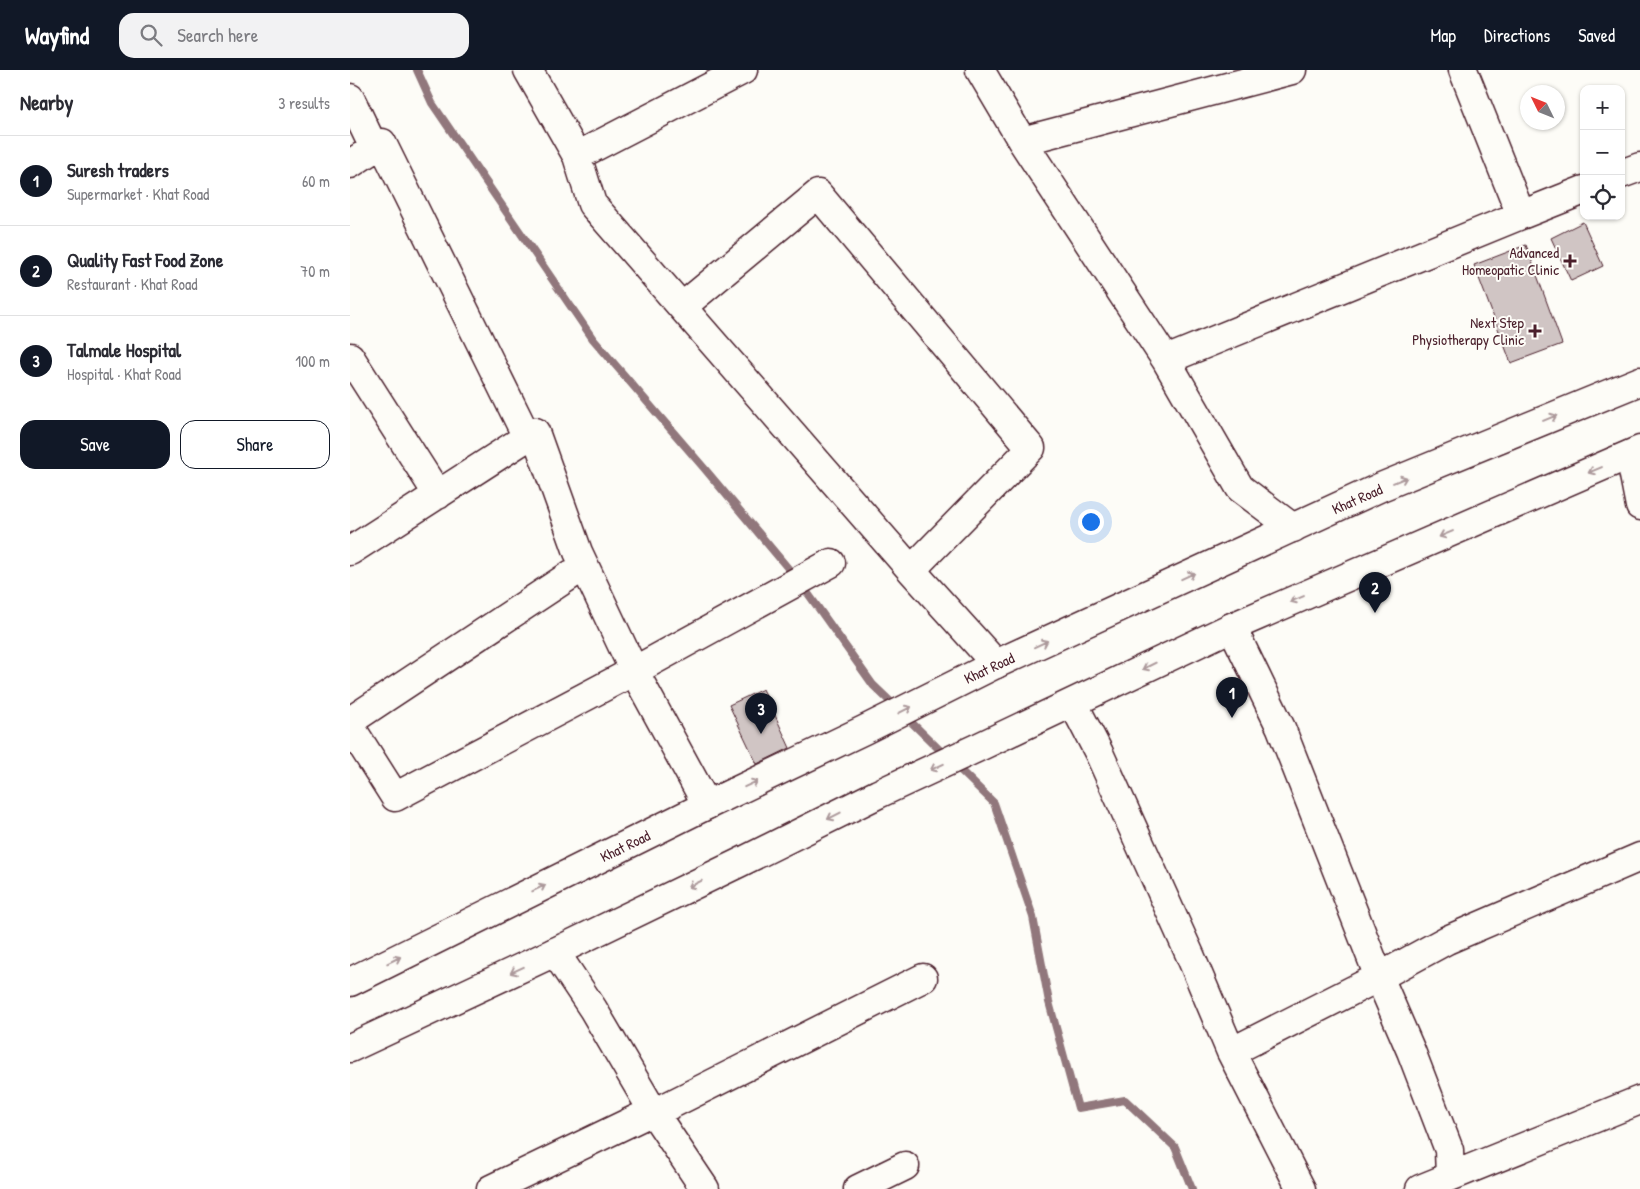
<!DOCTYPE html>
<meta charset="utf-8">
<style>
body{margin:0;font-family:"Patrick Hand",sans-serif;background:#f2f2f3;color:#2b2b33}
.controls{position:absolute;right:15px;top:15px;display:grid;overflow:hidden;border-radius:10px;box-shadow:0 1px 4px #0004}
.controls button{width:45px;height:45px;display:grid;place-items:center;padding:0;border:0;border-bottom:1px solid #e1e1e2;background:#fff;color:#2b2b33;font:25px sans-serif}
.compass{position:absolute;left:1170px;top:15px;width:45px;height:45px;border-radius:50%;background:#fff;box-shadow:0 1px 4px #0004;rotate:313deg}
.you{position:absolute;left:740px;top:451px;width:18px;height:18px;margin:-12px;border:4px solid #fff;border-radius:50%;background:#1a73e8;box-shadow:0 0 0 8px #1a73e833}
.badge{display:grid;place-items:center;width:32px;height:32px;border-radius:50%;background:#111827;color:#fff;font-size:16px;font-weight:700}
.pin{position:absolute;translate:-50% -41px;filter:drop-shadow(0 1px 2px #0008)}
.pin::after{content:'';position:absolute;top:26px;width:18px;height:15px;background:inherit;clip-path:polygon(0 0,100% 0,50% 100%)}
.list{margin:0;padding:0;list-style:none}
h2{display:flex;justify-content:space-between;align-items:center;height:65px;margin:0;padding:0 20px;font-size:21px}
h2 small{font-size:16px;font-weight:400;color:#7c7c81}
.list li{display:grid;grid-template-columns:32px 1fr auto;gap:15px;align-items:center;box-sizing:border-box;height:90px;padding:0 20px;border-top:1px solid #e1e1e2}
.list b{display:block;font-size:19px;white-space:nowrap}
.list p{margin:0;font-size:16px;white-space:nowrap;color:#7c7c81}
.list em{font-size:16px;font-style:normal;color:#7c7c81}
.actions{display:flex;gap:10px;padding:15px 20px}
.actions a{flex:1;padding:11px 0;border:1px solid #111827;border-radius:15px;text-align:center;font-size:18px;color:#111827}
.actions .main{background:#111827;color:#fff}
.icon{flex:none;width:28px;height:28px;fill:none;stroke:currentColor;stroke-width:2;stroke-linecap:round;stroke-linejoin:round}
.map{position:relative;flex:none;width:1290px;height:1119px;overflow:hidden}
header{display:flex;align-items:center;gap:30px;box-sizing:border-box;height:70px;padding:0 25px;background:#111827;color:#fff}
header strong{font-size:24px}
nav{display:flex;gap:28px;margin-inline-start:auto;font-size:18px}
.search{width:350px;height:45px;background:#f2f2f3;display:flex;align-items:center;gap:12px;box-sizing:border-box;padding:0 18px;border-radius:15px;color:#7c7c81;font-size:19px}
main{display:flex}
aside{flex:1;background:#fff}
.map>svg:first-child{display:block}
</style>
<header>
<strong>Wayfind</strong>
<div class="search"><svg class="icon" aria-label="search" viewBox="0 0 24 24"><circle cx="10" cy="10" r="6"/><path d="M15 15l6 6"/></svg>Search here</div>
<nav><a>Map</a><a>Directions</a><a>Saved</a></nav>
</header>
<main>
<aside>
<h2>Nearby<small>3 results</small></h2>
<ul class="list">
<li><span class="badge">1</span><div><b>Suresh traders</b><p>Supermarket · Khat Road</p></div><em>60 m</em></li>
<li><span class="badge">2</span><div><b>Quality Fast Food Zone</b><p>Restaurant · Khat Road</p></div><em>70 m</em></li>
<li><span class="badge">3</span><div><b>Talmale Hospital</b><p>Hospital · Khat Road</p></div><em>100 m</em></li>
</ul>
<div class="actions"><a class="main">Save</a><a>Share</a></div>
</aside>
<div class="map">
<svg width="1290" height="1119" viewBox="0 0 1290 1119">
<rect width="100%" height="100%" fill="#fdfcf7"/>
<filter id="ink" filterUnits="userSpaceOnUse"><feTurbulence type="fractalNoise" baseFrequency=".02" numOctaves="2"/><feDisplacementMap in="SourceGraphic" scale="10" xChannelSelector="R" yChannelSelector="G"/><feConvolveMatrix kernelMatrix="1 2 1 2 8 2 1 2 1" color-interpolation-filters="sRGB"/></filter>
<g filter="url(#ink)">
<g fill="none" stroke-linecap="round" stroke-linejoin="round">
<path stroke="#91777b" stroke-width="8" d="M67,0L82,33L243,269L354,398L452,515L523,615L547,638
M555,646L644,733L683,847L699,932L728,1038L775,1030L825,1077L842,1119"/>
</g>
<path fill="#d0c5c4" stroke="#4a1f2b" d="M1233,152L1253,196L1221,211L1201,168Z
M1176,175L1212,274L1161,293L1124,195Z
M413,619L440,678L407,694L379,635Z"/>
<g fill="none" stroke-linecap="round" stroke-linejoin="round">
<g stroke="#4a1f2b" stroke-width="31">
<path id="minor" d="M178,0L227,86
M393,0L227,86L242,134L562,501L646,594
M630,0L672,71L816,290L1171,145L1113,0
M0,28L24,78
M672,71L942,0
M0,94L32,73L174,361L185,362
M1271,104L1290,97
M1171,145L1234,120
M332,237L468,124L681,378L571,490L562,501
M0,287L88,425
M816,290L890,418L943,458
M1280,385L1290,436
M0,481L185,362L228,482L284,601L357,735
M882,557L931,658L1029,907L1061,981L1099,1080L1100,1107
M723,633L749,683L840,885L881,982L951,1119
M0,651L222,504L236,499
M0,656L45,727L284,601L481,493
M205,882L243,939L304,1043L355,1119
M881,982L1029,907L1097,870L1290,787
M304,1043L573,908
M141,1119L303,1041
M508,1119L555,1096
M1070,1119L1290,1030"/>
</g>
<g stroke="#4a1f2b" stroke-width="31">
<path id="trunk" d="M0,912L357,735L514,660L646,594L1031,417L1290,311
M0,978L205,882L389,793L528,724L631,676L882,557L1290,380"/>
</g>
<use href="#minor" stroke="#fdfcf7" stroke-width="28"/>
<use href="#trunk" stroke="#fdfcf7" stroke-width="28"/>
</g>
<defs><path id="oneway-shaft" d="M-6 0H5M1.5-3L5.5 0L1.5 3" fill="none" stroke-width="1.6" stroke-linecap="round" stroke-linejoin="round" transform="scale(1.25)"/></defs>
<g stroke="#ac999b">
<use href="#oneway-shaft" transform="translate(1200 348) rotate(-22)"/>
<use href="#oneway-shaft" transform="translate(1245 400) rotate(157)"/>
<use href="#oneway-shaft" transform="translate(1050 410) rotate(-22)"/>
<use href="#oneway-shaft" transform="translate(1096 464) rotate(157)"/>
<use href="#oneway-shaft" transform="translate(838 506) rotate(-25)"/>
<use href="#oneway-shaft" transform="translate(947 529) rotate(157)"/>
<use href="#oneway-shaft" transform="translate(691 574) rotate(-25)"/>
<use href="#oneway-shaft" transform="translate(799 596) rotate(154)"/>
<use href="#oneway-shaft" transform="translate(555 640) rotate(-27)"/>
<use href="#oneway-shaft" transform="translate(587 697) rotate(155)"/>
<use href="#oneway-shaft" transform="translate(401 714) rotate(-25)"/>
<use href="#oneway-shaft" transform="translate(484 746) rotate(153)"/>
<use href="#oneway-shaft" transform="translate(345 814) rotate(154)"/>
<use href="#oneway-shaft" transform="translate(189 818) rotate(-26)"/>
<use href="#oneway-shaft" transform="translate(44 890) rotate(-26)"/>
<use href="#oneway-shaft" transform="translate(167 900) rotate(155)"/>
</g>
</g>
<g fill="#4a1f2b" stroke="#fdfcf7" stroke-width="2">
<path d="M1217.5 183.5h5v5h5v5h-5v5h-5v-5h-5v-5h5z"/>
<path d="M1182.5 253.5h5v5h5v5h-5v5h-5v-5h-5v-5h5z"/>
</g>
<g text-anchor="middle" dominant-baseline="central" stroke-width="4" stroke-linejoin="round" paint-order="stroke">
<g font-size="15" fill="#4a1f2b" stroke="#fdfcf7" text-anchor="end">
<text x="1209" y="182">Advanced<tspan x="1209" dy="17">Homeopatic Clinic</tspan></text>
<text x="1174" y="252">Next Step<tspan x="1174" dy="17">Physiotherapy Clinic</tspan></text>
</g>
<g font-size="15" fill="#4a1f2b" stroke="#fdfcf7">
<text transform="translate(1007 429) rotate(-24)">Khat Road</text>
<text transform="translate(639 598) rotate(-25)">Khat Road</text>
<text transform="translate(275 776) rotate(-26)">Khat Road</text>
</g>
</g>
</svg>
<div class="controls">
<button>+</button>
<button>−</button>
<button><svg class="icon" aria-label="locate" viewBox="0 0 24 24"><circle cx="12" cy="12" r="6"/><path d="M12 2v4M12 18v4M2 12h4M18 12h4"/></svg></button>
</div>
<svg class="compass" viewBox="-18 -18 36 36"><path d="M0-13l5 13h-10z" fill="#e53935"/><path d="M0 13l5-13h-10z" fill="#7c7c81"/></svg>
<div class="you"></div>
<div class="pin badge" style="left:882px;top:648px">1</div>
<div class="pin badge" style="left:1025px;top:543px">2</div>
<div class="pin badge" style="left:411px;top:664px">3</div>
</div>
</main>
